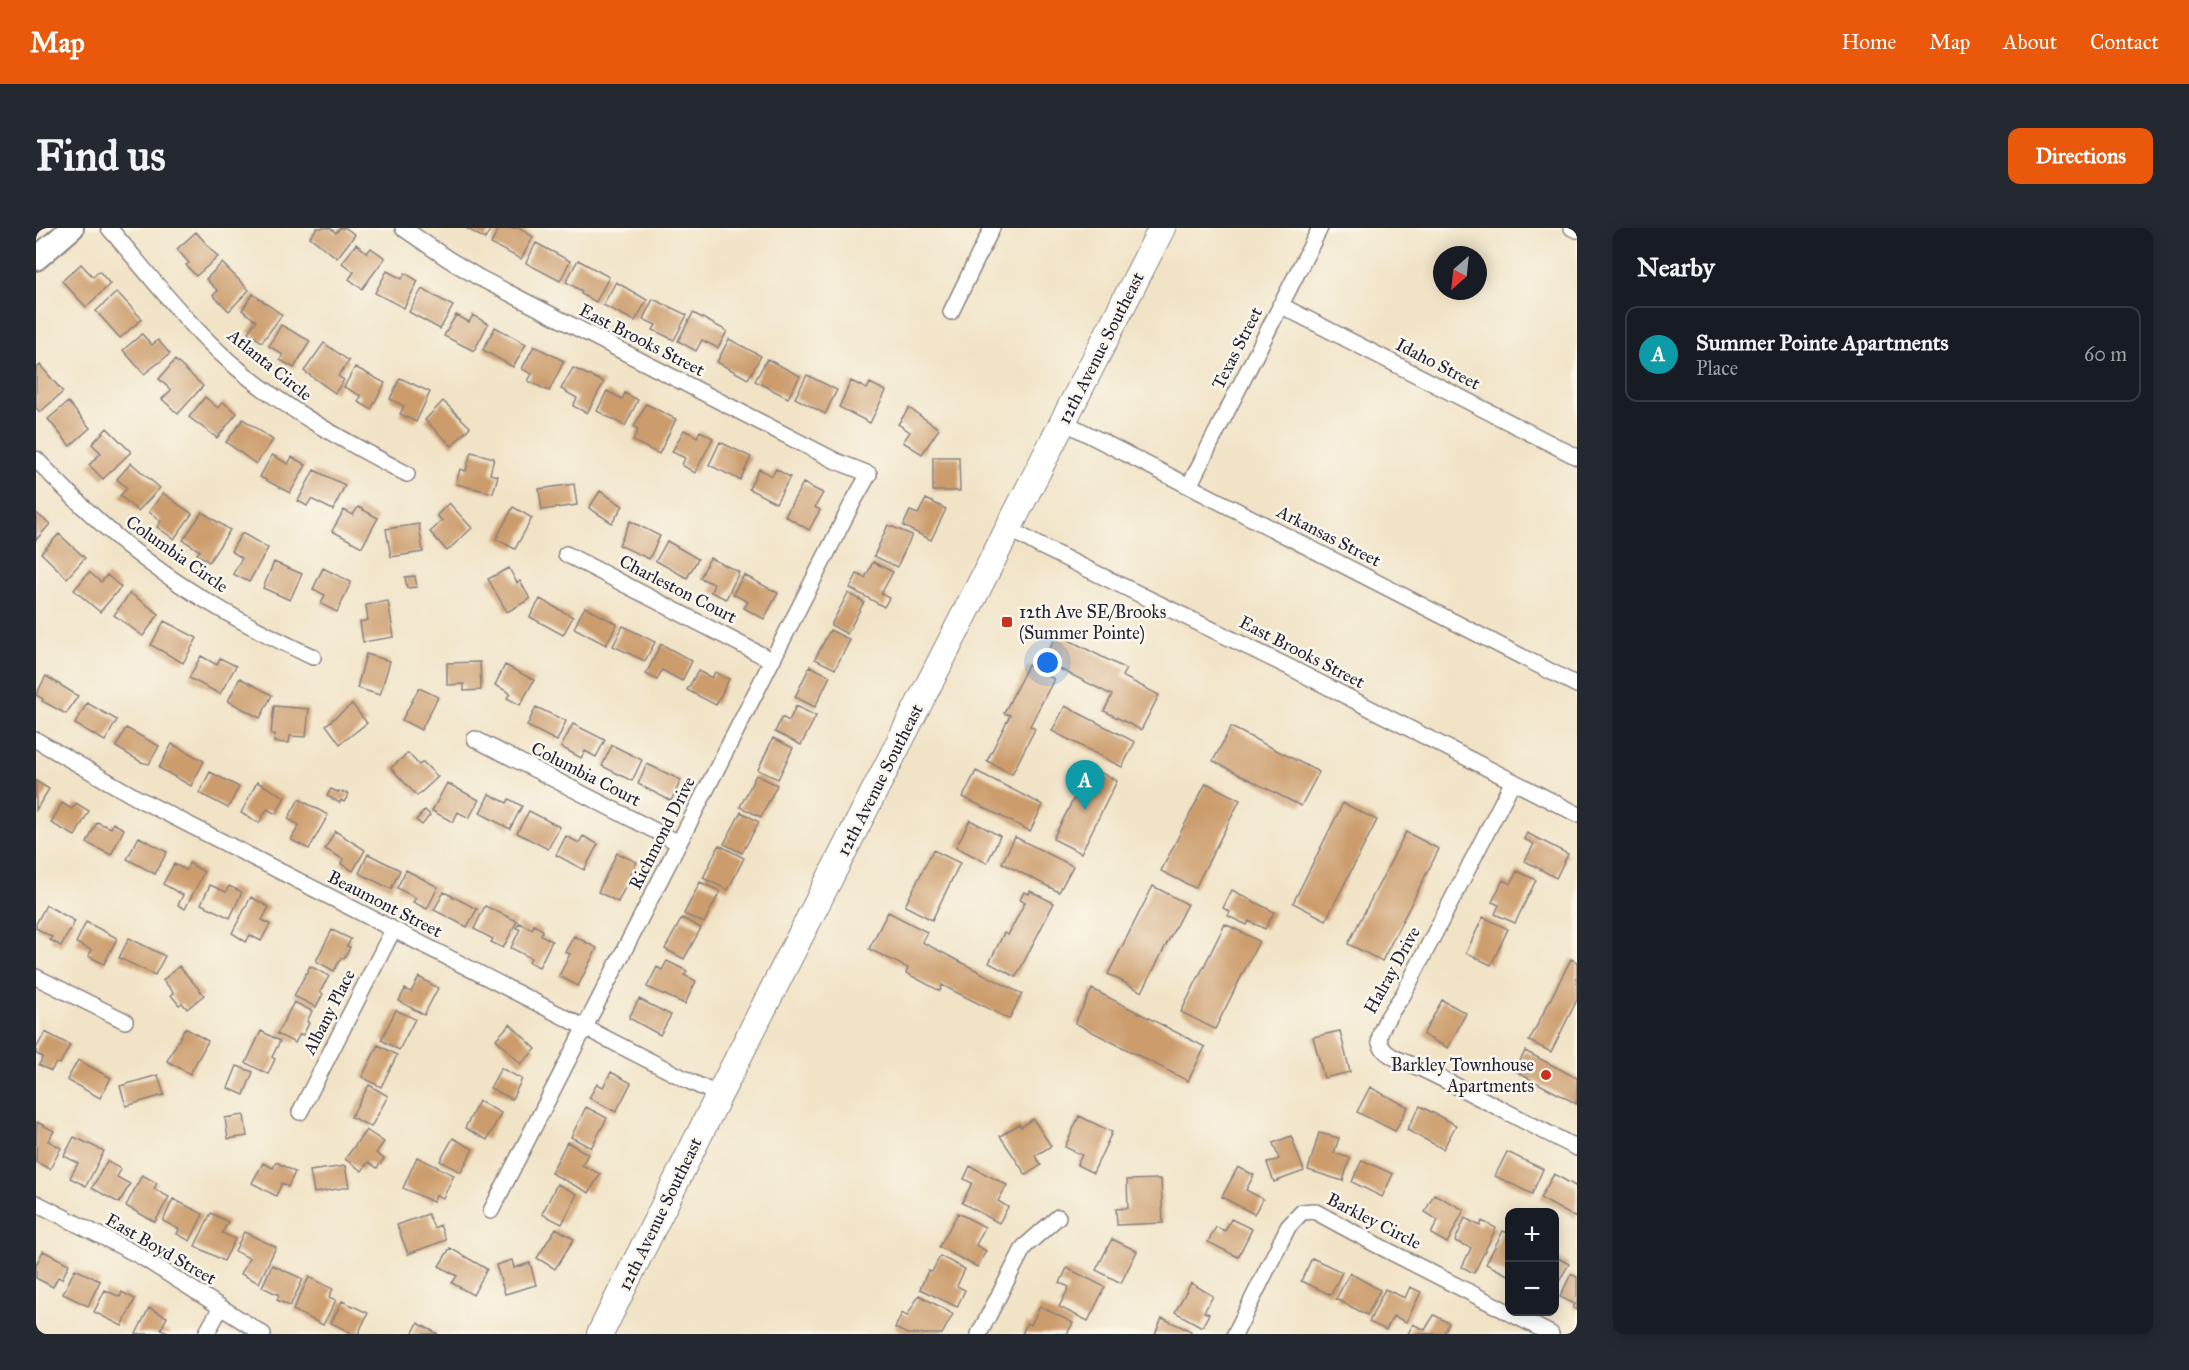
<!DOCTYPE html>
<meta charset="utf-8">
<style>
body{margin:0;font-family:"IM FELL Great Primer",serif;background:#242831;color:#f1f3f6}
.controls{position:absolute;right:18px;bottom:18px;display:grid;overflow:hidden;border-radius:12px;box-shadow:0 3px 15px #0003}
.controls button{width:54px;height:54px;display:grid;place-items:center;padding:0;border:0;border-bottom:2px solid #363941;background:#171b24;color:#f1f3f6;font:30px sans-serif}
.compass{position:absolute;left:1397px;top:18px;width:54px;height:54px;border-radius:50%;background:#171b24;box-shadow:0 3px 15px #0003;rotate:207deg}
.you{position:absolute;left:1012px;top:435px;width:21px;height:21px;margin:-15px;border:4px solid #fff;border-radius:50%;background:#1a73e8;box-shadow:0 0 0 9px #1a73e833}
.badge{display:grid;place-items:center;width:39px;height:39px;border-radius:50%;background:#ea580c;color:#fff;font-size:20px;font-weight:700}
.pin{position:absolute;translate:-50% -50px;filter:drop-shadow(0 2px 3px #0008)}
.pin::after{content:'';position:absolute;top:32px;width:21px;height:18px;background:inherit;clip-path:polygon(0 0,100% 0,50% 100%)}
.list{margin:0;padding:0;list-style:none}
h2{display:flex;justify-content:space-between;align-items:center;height:78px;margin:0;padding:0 24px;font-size:26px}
h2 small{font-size:20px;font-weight:400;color:#9ea1a6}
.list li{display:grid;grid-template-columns:39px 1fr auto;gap:18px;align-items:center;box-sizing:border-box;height:96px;margin:0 12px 12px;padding:0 12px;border:2px solid #363941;border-radius:12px}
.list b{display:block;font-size:22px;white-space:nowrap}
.list p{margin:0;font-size:20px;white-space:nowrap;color:#9ea1a6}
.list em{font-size:20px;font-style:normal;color:#9ea1a6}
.map{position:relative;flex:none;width:1541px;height:1106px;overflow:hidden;border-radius:12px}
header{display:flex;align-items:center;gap:36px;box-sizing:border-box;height:84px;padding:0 30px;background:#ea580c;color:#fff}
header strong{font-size:28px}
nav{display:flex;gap:33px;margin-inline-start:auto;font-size:21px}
.intro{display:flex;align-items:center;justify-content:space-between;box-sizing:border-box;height:144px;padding:0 36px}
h1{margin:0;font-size:42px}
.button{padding:15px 27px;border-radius:12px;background:#ea580c;color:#fff;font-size:21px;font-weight:700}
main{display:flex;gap:36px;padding:0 36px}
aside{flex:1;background:#171b24;border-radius:12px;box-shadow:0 3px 15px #0003}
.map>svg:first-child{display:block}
</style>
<header>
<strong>Map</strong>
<nav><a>Home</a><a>Map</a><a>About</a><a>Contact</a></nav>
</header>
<div class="intro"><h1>Find us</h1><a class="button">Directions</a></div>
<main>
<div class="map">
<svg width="1541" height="1106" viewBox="0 0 1541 1106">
<rect width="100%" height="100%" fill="#fbf7ec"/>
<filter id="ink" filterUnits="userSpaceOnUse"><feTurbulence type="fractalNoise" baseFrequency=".0167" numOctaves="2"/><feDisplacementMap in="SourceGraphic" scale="12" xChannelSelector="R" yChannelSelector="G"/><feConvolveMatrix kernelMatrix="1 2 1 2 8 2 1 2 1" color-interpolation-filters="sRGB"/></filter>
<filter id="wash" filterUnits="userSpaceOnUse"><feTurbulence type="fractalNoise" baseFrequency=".008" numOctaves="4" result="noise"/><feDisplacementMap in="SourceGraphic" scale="24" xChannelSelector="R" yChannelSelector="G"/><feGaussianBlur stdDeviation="1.35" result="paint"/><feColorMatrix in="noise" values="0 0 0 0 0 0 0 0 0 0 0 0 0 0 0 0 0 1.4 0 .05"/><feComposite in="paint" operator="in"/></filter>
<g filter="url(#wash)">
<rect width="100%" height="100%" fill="#f1e3c6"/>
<g id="blocks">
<path fill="#cc9c6c" d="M281,0H294L300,5L304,0H310L319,7L301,30L274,9Z
M430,0H455L449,11Z
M463,0H484L497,9L485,31L455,16Z
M160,4L182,29L160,48L150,37L153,35L141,21Z
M500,15L534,33L524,53L490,35Z
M320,16L331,25L335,20L349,30L326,61L313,51L318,44L306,35Z
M542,32L573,49L560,74L545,66L546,63L530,54Z
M186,35L213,62L193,83L177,67L182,63L170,51Z
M45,36L57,49L63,43L74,56L50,79L26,53Z
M351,43L366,51L369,45L382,53L368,80L339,65Z
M580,54L611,72L599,93L567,77Z
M386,61L417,78L404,101L373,84Z
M81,64L106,91L84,110L60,83Z
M217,66L246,87L226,114L212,104L220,93L206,82Z
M617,71L651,87L638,112L617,102L620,97L607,91Z
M657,85L691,103L682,120L666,112L660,123L642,113Z
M420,87L433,94L437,87L452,96L438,123L408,108Z
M245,97L274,113L258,140L244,132L247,127L233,118Z
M459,99L490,116L477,139L447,122Z
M106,106L116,117L122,112L134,126L108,146L87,122Z
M693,111L725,128L712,151L681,134Z
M288,115L313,133L302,148L308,152L299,165L268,143Z
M498,118L528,133L513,163L492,153L496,146L486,141Z
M731,131L764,148L752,170L719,153Z
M139,132L167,158L142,186L126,171L135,162L123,151Z
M4,137L27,164L4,184L0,180V141Z
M319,139L349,155L335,181L322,174L325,168L308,159Z
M537,140L568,154L551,185L537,178L541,170L525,161Z
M771,147L801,162L789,186L759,170Z
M364,150L394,164L380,194L364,186L368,178L354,171Z
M815,153L831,161L834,155L850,163L834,195L803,179Z
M571,163L586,171L589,165L602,172L589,198L561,183Z
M169,169L182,180L187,174L201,185L181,210L153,189Z
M407,173L434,199L416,218L389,192Z
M32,174L54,200L34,218L12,191Z
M610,176L640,191L623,226L597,213L602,201L598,199Z
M873,180L903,201L886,226L867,214L874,204L862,196Z
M207,191L237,212L220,236L190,214Z
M71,200L95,224L67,251L53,237L65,225L56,216Z
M648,202L661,209L664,203L677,210L659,245L646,237L649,230L636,224Z
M684,214L715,229L704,252L673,237Z
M435,224L458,230L454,246L462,248L457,265L420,256L424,241L430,243Z
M236,227L252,236L256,229L270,237L254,265L224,249Z
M897,229H923L924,263H897Z
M95,235L124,260L102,283L84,268L91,260L81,251Z
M723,241L736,248L740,241L754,249L740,275L713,261Z
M278,242L309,257L297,282L275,271L271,278L262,273Z
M767,255L787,265L779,279L784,282L773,302L749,288Z
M538,256L541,277L506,282L503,261Z
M564,263L587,278L576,295L553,280Z
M127,265L156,286L138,311L121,299L125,293L113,284Z
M890,271L910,281L895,312L867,298L874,283L882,286Z
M413,275L436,300L411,323L394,304L406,293L401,287Z
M322,279L342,290L326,319L296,303L308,282L317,287Z
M477,279L496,290L479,321L460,311Z
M166,284L194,302L173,334L161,326L164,323L147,312Z
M0,285L14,296L0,312Z
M594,293L624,308L613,331L583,317Z
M383,296L387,324L355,329L350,301Z
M852,297L876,307L861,339L838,328Z
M206,305L232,320L213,354L197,346L206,330L195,323Z
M23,306L49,330L31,350L5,325Z
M631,313L662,331L651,350L620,333Z
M674,330L703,344L690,371L675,364L678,356L664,350Z
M238,334L266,346L254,372L227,360Z
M837,334L857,344L845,366L853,370L848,379L814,360L821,346L829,350Z
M287,340L315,354L301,384L285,376L289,367L277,361Z
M473,340L481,355L484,353L494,371L471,384L452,351Z
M53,344L65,354L71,347L85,359L64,384L38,362Z
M708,347L742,365L728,391L708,380L712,374L697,366Z
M379,348L381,359L371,360L369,349Z
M94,365L123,386L107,408L78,387Z
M812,365L828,374L811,406L795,397Z
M504,371L537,389L527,407L494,389Z
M352,373L358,409L327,414L324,394L332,392L330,377Z
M549,379L581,396L570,417L538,400Z
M128,393L161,410L147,435L115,417Z
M587,398L619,414L609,433L577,418Z
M794,402L814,412L799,441L779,431Z
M1021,406L1090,441L1086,448L1123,467L1105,502L1068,483L1076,467L1008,433Z
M625,416L656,433L646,453L626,442L621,452L610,446Z
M330,426L354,433L344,467L321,460Z
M165,428L181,437L184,430L200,438L184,466L153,450Z
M444,434L445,462L428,463V456L411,457V435Z
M469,437L498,452L484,477L471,470L474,465L459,457Z
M992,437L1018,451L994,498L999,501L976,546L951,533L974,487L968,485Z
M774,438L794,448L779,479L759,469Z
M662,443L676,450L679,444L693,451L680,477L651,462Z
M10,448L42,468L30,486L6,473L7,471L0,467Z
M204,450L236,467L224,490L192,473Z
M383,460L402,469L385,502L366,492Z
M51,475L81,492L69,513L39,496Z
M316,476L331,495L304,516L290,497Z
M238,478L273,481L270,509L254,508L253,515L238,514L239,506H235Z
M760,478L780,488L765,517L739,504L746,489L753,493Z
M1029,478L1099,514L1086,539L1016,503Z
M500,479L530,493L521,513L491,498Z
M537,496L569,512L560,529L549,523L545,530L525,519Z
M1195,499L1283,544L1265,578L1177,533Z
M90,500L123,518L113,536L105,534L80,519Z
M737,510L757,520L742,551L722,542Z
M136,516L168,533L155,558L123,540Z
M576,517L606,532L596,553L566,538Z
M372,525L383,537L387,534L402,549L381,568L355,540Z
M611,536L645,552L635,573L602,556Z
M1054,539L1081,553L1045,625L1017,611Z
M940,543L1007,577L994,603L927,569Z
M174,544L203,559L192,580L163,565Z
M720,547L741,557L725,589L704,579Z
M0,553L13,561L0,582Z
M221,554L249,569L240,586L231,581L223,595L205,585Z
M411,555L443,572L433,590L422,584L417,594L396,583Z
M1170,555L1204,572L1159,660L1125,643Z
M295,561L302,564L303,563L313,566L308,574L305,572L304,575L291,568Z
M453,566L471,575L473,571L486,578L474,601L444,585Z
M263,571L292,587L273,621L255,612L263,597L252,591Z
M26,575L36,581L40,575L53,583L39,608L15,595Z
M1307,575L1341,592L1290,692L1257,675Z
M389,582L394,587L386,597L380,592Z
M493,583L524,599L512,621L481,605Z
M705,584L723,594L706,625L688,616Z
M934,592L964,608L951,635L920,619Z
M61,594L75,600L77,595L88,601L75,627L51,615Z
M299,603L329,622L317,643L305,636L307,631L289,621Z
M1370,604L1403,621L1346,733L1312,716Z
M1491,605L1532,626L1520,650L1489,633L1498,616L1488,611Z
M530,608L543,615L547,608L562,616L548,642L520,627Z
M103,609L131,624L119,646L91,631Z
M979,609L1037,638L1023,664L966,635Z
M683,617L708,630L692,662L667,650Z
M897,622L924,635L896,692L869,678Z
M581,625L601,634L582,674L562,664Z
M332,626L364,642L355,661L323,645Z
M153,635L168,644L149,681L142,677L147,667L127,656L138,636L150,642Z
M370,642L402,659L391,681L377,674L380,670L361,660Z
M1481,643L1500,652L1479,695L1459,686L1463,677L1456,674L1467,652L1475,656Z
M664,654L684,663L668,695L648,686Z
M174,657L190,664L193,658L206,664L194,690L165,676Z
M1117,658L1151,676L1106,764L1072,746Z
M1196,662L1238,684L1229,701L1213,693L1211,697L1192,688L1194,684L1187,680Z
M994,663L1018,675L980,749L953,735L968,705L972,707L989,674L984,672L988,664L993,666Z
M408,664L441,681L431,699L398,682Z
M215,669L233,679L226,692L234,696L225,713L214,707L210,714L196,705Z
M10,677L39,693L25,718L14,712L16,709L0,700V696Z
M449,678L481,693L467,720L455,714L457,711L438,701Z
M852,684L891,704L886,714L986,766L973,791L906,757L904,763L870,745L872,740L833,721Z
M1447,689L1472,701L1455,737L1430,725Z
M646,690L665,700L648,731L629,721Z
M50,694L81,710L68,736L52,728L55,722L40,715Z
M483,695L496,701L498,697L507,702L505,707L516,713L503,739L493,734L495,730L475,720L484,701L480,700Z
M1189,696L1223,713L1179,801L1145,784Z
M296,702L315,711L311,718L314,719L308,731L305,730L298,743L280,733Z
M538,708L561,720L542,758L523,748L534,726L529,724Z
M93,710L129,728L119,747L83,730Z
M1535,731L1541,734V772L1515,824L1493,813Z
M631,733L651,743L648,747L660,753L649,776L611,759L621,739L626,742Z
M143,738L168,767L151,781L146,775L143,777L135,767L138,765L127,752Z
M274,738L293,748L284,764L287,766L280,779L258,768Z
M383,749L402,760L388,787L363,773L369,761L375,764Z
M1056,761L1169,819L1152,853L1039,795Z
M603,771L635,787L624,807L593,790Z
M1406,772L1430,785L1412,820L1387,807Z
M258,774L276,783L271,794L273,795L267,807L264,806L259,815L241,806Z
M360,782L379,791L363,822L345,812Z
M474,796L500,821L485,836L460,811Z
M149,800L172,813L154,846L131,833Z
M225,803L244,813L236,829L239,831L232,846L210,835Z
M1304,803L1314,844L1288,850L1277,809Z
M9,804L34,817L24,836L20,835L15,843L3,837L7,829L0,826V821Z
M342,817L361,827L345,859L326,849Z
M1489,823L1541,850V876L1479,843Z
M42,832L75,850L64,870L31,852Z
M201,838L217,844L208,867L192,860Z
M465,840L486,851L476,871L454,860Z
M575,844L595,855L580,884L553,870L561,856L567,859Z
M122,847L128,867L90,878L84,858Z
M333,857L352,868L335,899L315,889Z
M1334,859L1372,879L1359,903L1321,884Z
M443,873L465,885L451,912L429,900Z
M1384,878L1420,897L1407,921L1371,902Z
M550,879L571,890L555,920L535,909Z
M208,887L211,908L192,911L189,890Z
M1043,888L1076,904L1057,945L1041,937L1046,927L1029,919Z
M997,891L1015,918L999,928L1005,937L990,947L964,908L983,896L985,899Z
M1,894L18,903L12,913L25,920L14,941L0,934Z
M330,902L348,914L340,925L348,931L341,940L332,934L326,943L309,931Z
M1283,905L1303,910L1298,925L1314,930L1307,953L1272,942Z
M1255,908L1268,943L1238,954L1231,935L1243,931L1237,915Z
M38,909L68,923L50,958L34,950L42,935L28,928Z
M417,910L437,921L425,944L404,933Z
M531,914L552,926L546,937L564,946L553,965L515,945Z
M1471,924L1507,941L1496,966L1459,948Z
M381,929L418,947L407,970L400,967L397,974L367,960Z
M1326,932L1357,946L1346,969L1316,954Z
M71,933L85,941L81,949L94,956L83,975L56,960Z
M240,934L259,944L252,959L246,955L240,968L216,955L227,935L237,940Z
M309,938L313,959L278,965L274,943Z
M934,938L971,957L962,973L972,979L963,995L926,975L936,955L928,951Z
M1202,939L1218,947L1210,962L1227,971L1218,986L1186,969Z
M1518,946L1541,959L1540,990L1504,970Z
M106,947L121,955L118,961L133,969L119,994L90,978Z
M1125,951L1127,995L1081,997L1080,981L1092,980L1091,952Z
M521,956L541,966L526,996L506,986Z
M1398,966L1428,982L1411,1015L1395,1006L1402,992L1389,984Z
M137,971L167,986L154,1013L141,1006L143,1001L127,993Z
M175,985L192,994L186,1005L199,1011L188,1033L159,1018Z
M922,985L949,999L940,1017L950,1023L941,1039L903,1019Z
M392,986L398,1000L404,997L410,1012L372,1026L361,997Z
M1429,990L1444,998L1446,993L1460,1000L1438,1045L1426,1039L1435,1020L1419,1013Z
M1195,991L1216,1001L1202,1029L1172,1014L1180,999L1189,1003Z
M520,1000L538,1011L519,1041L501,1030Z
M1467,1003L1474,1006V1048L1450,1036Z
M208,1004L240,1019L223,1055L205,1046L213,1030L199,1023Z
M1076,1011L1101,1023L1085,1055L1060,1042Z
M414,1020L451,1041L437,1067L416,1055L421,1048L403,1038Z
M7,1023L33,1036L26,1051L22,1049L17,1059L0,1050V1037Z
M904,1028L929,1041L921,1058L929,1062L921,1079L884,1061L892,1043L896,1044Z
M1518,1028L1533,1036L1518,1062Z
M1276,1030L1306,1044L1295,1067L1265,1053Z
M476,1032L478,1040L494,1035L500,1057L469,1066L460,1037Z
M236,1037L267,1051L254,1078L241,1072L243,1067L226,1059Z
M1031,1040L1069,1059L1052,1093L1023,1079L1033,1059L1024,1055Z
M39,1041L64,1053L52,1078L27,1066Z
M1314,1045L1344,1062L1331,1087L1300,1071Z
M1535,1046L1541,1049V1082L1537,1080L1539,1076L1524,1069Z
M273,1049L297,1061L293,1069L300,1072L287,1097L257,1082Z
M1155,1055L1177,1068L1168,1084L1173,1086L1166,1099L1139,1084Z
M1374,1059L1385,1064L1370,1094L1357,1088L1350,1102L1333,1094L1349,1061L1369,1070Z
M69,1062L84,1069L86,1064L99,1071L86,1098L58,1084Z
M883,1067L917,1086L906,1106H871L859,1100L866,1085L871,1088Z
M306,1073L332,1085L322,1106H313L314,1104L295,1095Z
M1004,1078L1037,1095L1031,1106H986L991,1095L995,1097Z
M113,1080L131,1089L125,1101L136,1106H100Z
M1398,1087L1413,1095L1408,1106H1372L1377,1096L1389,1102Z
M1126,1090L1155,1103L1153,1106H1119Z
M382,1095L402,1106H376Z"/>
</g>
</g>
<g filter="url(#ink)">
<use href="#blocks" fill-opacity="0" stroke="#8a8280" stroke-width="1.5"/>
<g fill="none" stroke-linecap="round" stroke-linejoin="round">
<g stroke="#8a8280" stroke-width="18">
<path id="street" d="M73,0C112,45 149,94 193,133C246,180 309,213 371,246
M367,0L412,31L442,49L800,233L833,246L817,274L455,983
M1536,0L1541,2
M1244,77L1541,229
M915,84L956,0
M1028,194L1541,457
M0,231C33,266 68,301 107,330C159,370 218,401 277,429
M1153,258L1284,0
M972,300L1002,317L1251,438L1541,586
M530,326L735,432
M439,511L643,615
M0,512L101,570L655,854L683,867
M1477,553L1367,767C1360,777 1340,803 1344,815C1349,830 1373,835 1386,841C1438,866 1489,894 1541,920
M0,749L89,793
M264,884L357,702
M0,975L104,1028L227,1106
M170,1106L185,1079
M943,1106L988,1019L1022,989
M1199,1106L1252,999L1266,984L1278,983L1341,1017L1515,1106"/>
</g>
<g stroke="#8a8280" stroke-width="26">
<path id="secondary" d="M0,31L36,0"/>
</g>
<g stroke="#8a8280" stroke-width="28">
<path id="primary" d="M564,1106L683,867L1126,0"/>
</g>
<use href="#street" stroke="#fff" stroke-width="15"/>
<use href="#secondary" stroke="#fff" stroke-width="22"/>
<use href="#primary" stroke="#fff" stroke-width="26"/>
</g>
</g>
<g fill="#c8321e" stroke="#fbf7ec" stroke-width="2">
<rect x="965" y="388" width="12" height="12" rx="3"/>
<circle cx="1510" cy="847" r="6"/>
</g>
<g text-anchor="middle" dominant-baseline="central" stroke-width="5" stroke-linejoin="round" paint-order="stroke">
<g font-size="18" fill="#22223b" stroke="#fbf7ec">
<text transform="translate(606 112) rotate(27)">East Brooks Street</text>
<text transform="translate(1065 120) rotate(-63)">12th Avenue Southeast</text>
<text transform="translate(1201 120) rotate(-63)">Texas Street</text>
<text transform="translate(1402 136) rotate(27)">Idaho Street</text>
<text transform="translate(234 137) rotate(39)">Atlanta Circle</text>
<text transform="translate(1293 308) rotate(27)">Arkansas Street</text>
<text transform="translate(141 326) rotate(35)">Columbia Circle</text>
<text transform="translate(642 361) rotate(27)">Charleston Court</text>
<text transform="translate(1266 424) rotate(27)">East Brooks Street</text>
<text transform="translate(550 546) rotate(27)">Columbia Court</text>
<text transform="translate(844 552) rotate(-63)">12th Avenue Southeast</text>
<text transform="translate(626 605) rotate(-63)">Richmond Drive</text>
<text transform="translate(349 676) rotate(27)">Beaumont Street</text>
<text transform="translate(1356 742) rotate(-61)">Halray Drive</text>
<text transform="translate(293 784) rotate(-63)">Albany Place</text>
<text transform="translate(624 986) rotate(-64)">12th Avenue Southeast</text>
<text transform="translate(1338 993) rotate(27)">Barkley Circle</text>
<text transform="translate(125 1021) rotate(30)">East Boyd Street</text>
</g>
<g font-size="18" fill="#22223b" stroke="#fbf7ec" text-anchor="start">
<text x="983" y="384">12th Ave SE/Brooks<tspan x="983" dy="21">(Summer Pointe)</tspan></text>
<text x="1498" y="837" text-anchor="end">Barkley Townhouse<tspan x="1498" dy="21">Apartments</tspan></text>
</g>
</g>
</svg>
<div class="controls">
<button>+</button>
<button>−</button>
</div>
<svg class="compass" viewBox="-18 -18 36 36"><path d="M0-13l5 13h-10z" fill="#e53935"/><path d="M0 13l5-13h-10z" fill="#9ea1a6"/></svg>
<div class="you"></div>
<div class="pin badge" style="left:1049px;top:582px;background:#0f9aa8">A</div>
</div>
<aside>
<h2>Nearby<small></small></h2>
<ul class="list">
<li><span class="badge" style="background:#0f9aa8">A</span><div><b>Summer Pointe Apartments</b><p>Place</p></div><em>60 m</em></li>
</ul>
</aside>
</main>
